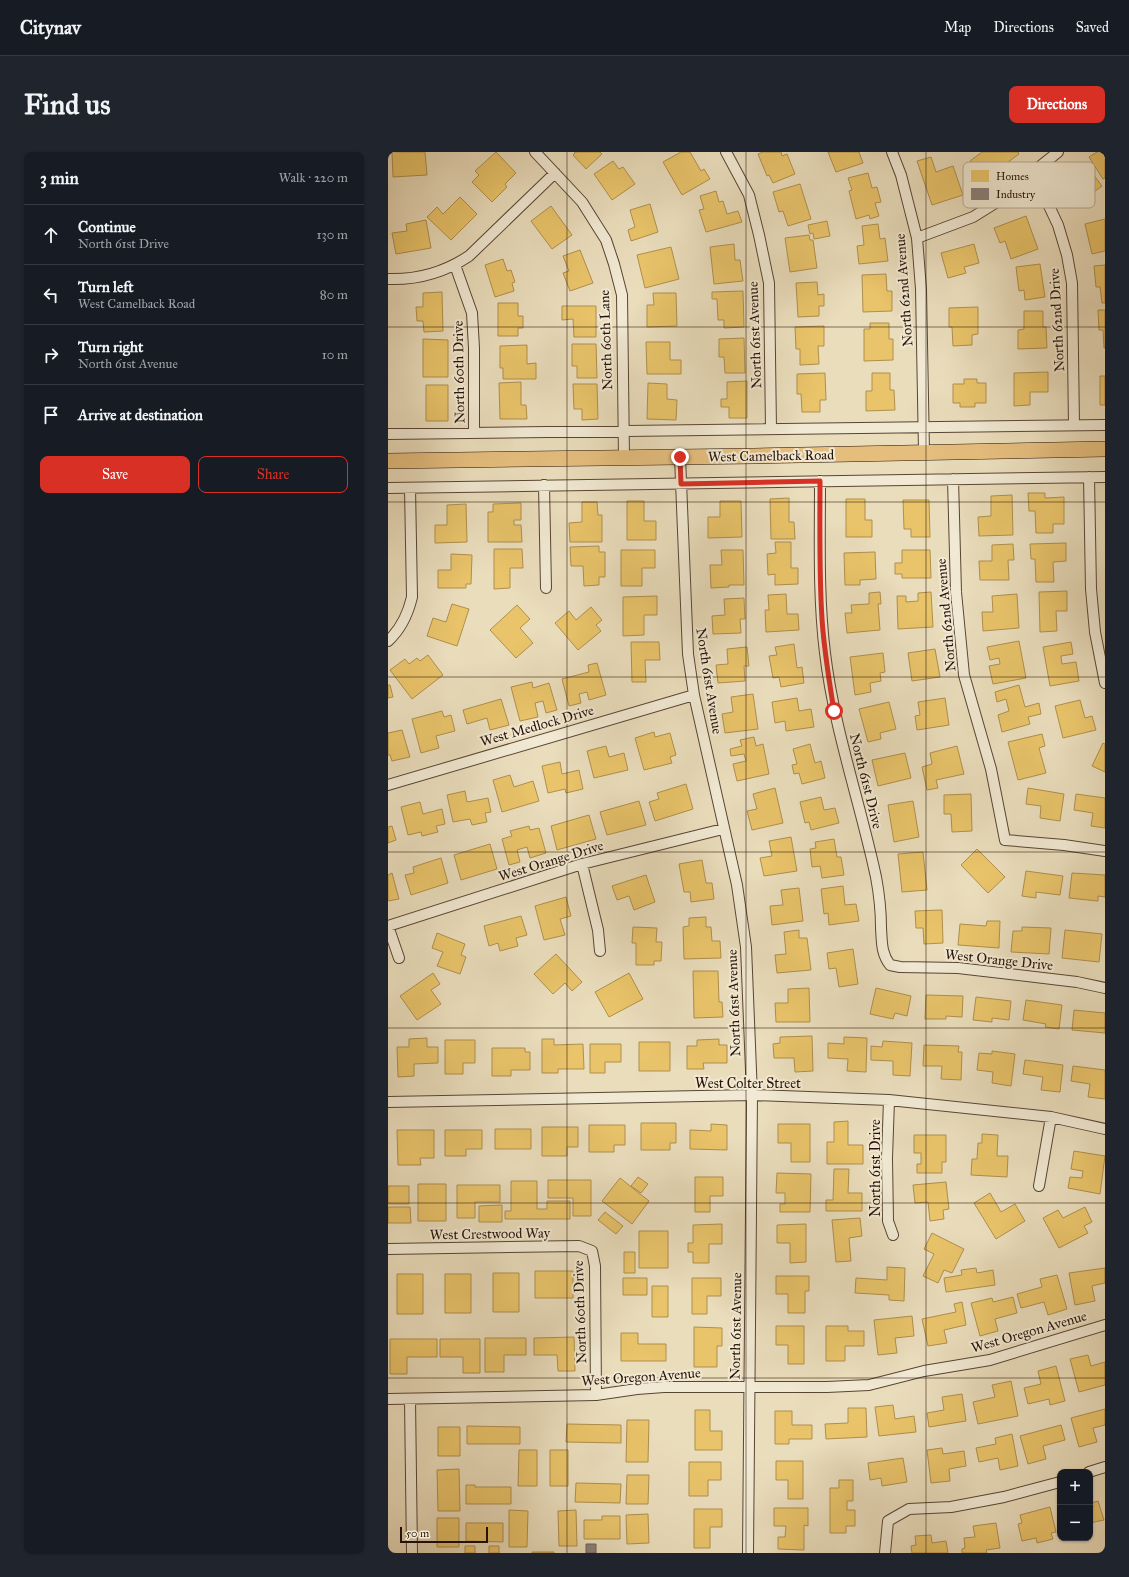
<!DOCTYPE html>
<meta charset="utf-8">
<style>
body{margin:0;font-family:"IM FELL Great Primer",serif;background:#20242c;color:#f1f3f6}
.controls{position:absolute;right:12px;bottom:12px;display:grid;overflow:hidden;border-radius:8px;box-shadow:0 1px 3px #0004}
.controls button{width:36px;height:36px;display:grid;place-items:center;padding:0;border:0;border-bottom:1px solid #363941;background:#171b24;color:#f1f3f6;font:20px sans-serif}
.scale{position:absolute;left:12px;bottom:10px;width:88px;box-sizing:border-box;padding-left:4px;border:2px solid #271206;border-top:0;font-size:11px;line-height:14px;white-space:nowrap;color:#271206;-webkit-text-stroke:3px #f1e9d3;paint-order:stroke}
.stop{position:absolute;width:12px;height:12px;margin:-9px;border:3px solid #d93025;border-radius:50%;background:#fff}
.stop.end{background:#d93025;border-color:#fff;box-shadow:0 1px 4px #0008}
.list{margin:0;padding:0;list-style:none}
h2{display:flex;justify-content:space-between;align-items:center;height:52px;margin:0;padding:0 16px;font-size:17px}
h2 small{font-size:13px;font-weight:400;color:#9ea1a6}
.list li{display:grid;grid-template-columns:26px 1fr auto;gap:12px;align-items:center;box-sizing:border-box;height:60px;padding:0 16px;border-top:1px solid #363941}
.list b{display:block;font-size:15px;white-space:nowrap}
.list p{margin:0;font-size:13px;white-space:nowrap;color:#9ea1a6}
.list em{font-size:13px;font-style:normal;color:#9ea1a6}
.actions{display:flex;gap:8px;padding:12px 16px}
.actions a{flex:1;padding:9px 0;border:1px solid #d93025;border-radius:8px;text-align:center;font-size:14px;color:#d93025}
.actions .main{background:#d93025;color:#fff}
.icon{flex:none;width:22px;height:22px;fill:none;stroke:currentColor;stroke-width:2;stroke-linecap:round;stroke-linejoin:round}
.map{position:relative;flex:none;width:717px;height:1401px;overflow:hidden;border-radius:8px}
header{display:flex;align-items:center;gap:24px;box-sizing:border-box;height:56px;padding:0 20px;background:#171b24;border-bottom:1px solid #363941}
header strong{font-size:19px}
nav{display:flex;gap:22px;margin-inline-start:auto;font-size:14px}
.intro{display:flex;align-items:center;justify-content:space-between;box-sizing:border-box;height:96px;padding:0 24px}
h1{margin:0;font-size:28px}
.button{padding:10px 18px;border-radius:8px;background:#d93025;color:#fff;font-size:14px;font-weight:700}
main{display:flex;gap:24px;padding:0 24px}
aside{flex:1;background:#171b24;border-radius:8px;box-shadow:0 1px 3px #0004}
.map>svg:first-child{display:block}
</style>
<header>
<strong>Citynav</strong>
<nav><a>Map</a><a>Directions</a><a>Saved</a></nav>
</header>
<div class="intro"><h1>Find us</h1><a class="button">Directions</a></div>
<main>
<aside>
<h2>3 min<small>Walk · 220 m</small></h2>
<ul class="list">
<li><svg class="icon" aria-label="ahead" viewBox="0 0 24 24"><path d="M12 20V5M6 11l6-6 6 6"/></svg><div><b>Continue</b><p>North 61st Drive</p></div><em>130 m</em></li>
<li><svg class="icon" aria-label="left" viewBox="0 0 24 24"><path d="M17 20v-9H6M10 6l-5 5 5 5"/></svg><div><b>Turn left</b><p>West Camelback Road</p></div><em>80 m</em></li>
<li><svg class="icon" aria-label="right" viewBox="0 0 24 24"><path d="M7 20v-9h11M14 6l5 5-5 5"/></svg><div><b>Turn right</b><p>North 61st Avenue</p></div><em>10 m</em></li>
<li><svg class="icon" aria-label="arrive" viewBox="0 0 24 24"><path d="M6 21V4h12l-3 4 3 4H6"/></svg><div><b>Arrive at destination</b></div></li>
</ul>
<div class="actions"><a class="main">Save</a><a>Share</a></div>
</aside>
<div class="map">
<svg width="717" height="1401" viewBox="0 0 717 1401">
<rect width="100%" height="100%" fill="#eaddbc"/>
<filter id="stains"><feTurbulence type="fractalNoise" baseFrequency=".005" numOctaves="4"/><feColorMatrix values="0 0 0 0 .2 0 0 0 0 .09 0 0 0 0 .02 0 0 0 .5 -.17"/></filter>
<radialGradient id="worn" r=".72"><stop offset=".6" stop-color="#630" stop-opacity="0"/><stop offset="1" stop-color="#630" stop-opacity=".3"/></radialGradient>
<path fill="#e9c46a" stroke="#af8f4c" d="M4,0H37L39,23L5,25Z
M108,0L128,21L117,32L119,35L104,50L84,30L91,23L87,19Z
M186,0H212L214,2L198,17L185,3L187,1Z
M293,0H302L313,19L316,17L322,27L294,43L275,10Z
M375,0H393L394,4L399,2L407,22L385,31L381,23L379,24L370,2Z
M440,0H471L475,11L448,20Z
M594,0H630L631,2L596,28L582,9Z
M709,0H717V26L715,27L701,5Z
M543,5L548,20L565,14L575,43L544,53L529,9Z
M225,9L231,17L235,15L247,32L224,48L206,22Z
M698,13L714,34L687,54L671,33Z
M480,21L484,36L489,35L493,50L487,51L491,64L482,67L481,63L468,67L461,39L464,38L460,26Z
M412,32L423,67L400,74L395,59L391,60L385,40Z
M328,39L331,50L335,49L339,62L350,59L354,70L318,80L311,58L316,57L312,44Z
M72,45L89,62L63,88L39,65L49,55L55,62Z
M262,52L270,80L243,89L240,78L247,75L242,58Z
M163,54L184,83L164,97L143,69Z
M638,64L650,97L623,107L617,89L612,91L606,76Z
M717,67V99L704,102L697,72Z
M38,68L43,96L8,102L4,81L19,79L18,72Z
M439,69L442,84L426,87L425,81L422,82L420,73Z
M490,72L492,87L497,86L500,109L471,112L469,94L476,93L474,74Z
M421,83L422,88H425L429,116L402,120L397,86Z
M346,92L347,108H352L355,129L326,132L322,95Z
M586,92L591,111L576,115L578,121L560,126L553,101Z
M283,95L291,127L257,136L249,103Z
M192,98L205,131L182,139L175,121L181,119L175,104Z
M115,107L119,119L123,118L127,130L124,131L126,139L107,145L97,113Z
M652,112L657,145L637,148L636,138L631,139L628,115Z
M717,113V151H714L712,135H708L706,114Z
M498,122L499,139H504V159L475,160L474,123Z
M429,130L430,143L436,142V154H431V164L410,165L408,131Z
M355,139L356,175L336,176V168H330L329,147H324V140Z
M54,140L55,179L36,180L35,169H29L28,155H35V141Z
M265,141H288L289,174L259,175V153H266Z
M110,151H130V164H135V176H130V184H110Z
M174,154H208V185H186L185,167L174,168Z
M590,155V182L584,183V193L565,194L564,175H561V156Z
M710,158H717V196H716L715,178H711Z
M636,159H655V175H658L659,196L630,197V178L636,177Z
M482,171H501V187H505V208L476,209V177H482Z
M436,174V194H430L431,212L412,213V197H408L407,175Z
M356,186L357,221H337L336,205H331V187Z
M35,187L60,188V225H35Z
M258,190H282V208H293V222H259Z
M184,192H208L209,226H189V214H184Z
M139,193V212L148,211V227H115V216H112V194Z
M660,220V240H642V253L626,254V221Z
M437,221L438,248H432V260H414L413,242H409V222Z
M484,221H502V238H506L507,258L478,259V239H484Z
M712,224H717V253H712Z
M576,227H589V231H598V251H587V255H572V251H565V232H576Z
M359,229V266H341V255H333V247H339V230Z
M133,230V253H138L139,267H112L111,231Z
M260,231L279,232V247L289,248L288,268L259,267Z
M185,232H209L210,267L194,268V257H186Z
M38,233H60V269H38Z
M640,341H657V346L676,345V372H665V381H648L647,359H641Z
M624,343L625,383L591,384L590,365L603,364V344Z
M401,346V370H406L407,387H383L382,347Z
M458,347H477V368H484V385H458Z
M515,348H541L542,385H523V377H516Z
M239,349H256V369H268V388H239Z
M332,349H353L354,385L320,386V365H332Z
M194,350H209L210,363H214V390H182L181,371L194,370Z
M133,351V368H126V373H133L134,390H100V360H105V352Z
M78,352L79,390L47,391V373H59V353Z
M387,390H403V416H410V432L387,433V422L380,423L379,402L388,401Z
M678,391V409L665,410L666,430H648L647,407H643L642,392Z
M625,392L626,408H620L621,428H592L591,409H604V393Z
M211,394V400H217V425H211V433L196,434L195,414H183L182,395Z
M106,397H134L135,416H122V436L106,437Z
M233,398H267V416H254V434H233Z
M333,398H355L356,433H341V435L323,436L322,413H334Z
M514,398H542L543,426H514V422H507V411H514Z
M487,400L488,427L472,428V433H457L456,401Z
M63,402L84,403L83,432H78V436H50V418H63Z
M679,439V459H668L669,479L652,480L651,440Z
M492,440L493,452H490L492,478L459,481L457,461H464L463,453L481,452V441Z
M543,440L545,475L510,477L509,444H518V450L530,449V441Z
M398,442L399,462H410L411,478L378,480L377,458H381L380,443Z
M629,442L631,476L595,479L594,460H605L604,444Z
M269,444V463H256V483L235,484V445Z
M356,446L357,467H352L353,481L325,482L324,464L337,463L336,447Z
M64,452L81,457L69,494L39,484L45,466L58,470Z
M129,453L142,467L132,476L145,491L128,506L102,478Z
M203,455L214,468L208,473L213,479L190,498L167,471L181,459L188,468Z
M631,489L638,526L605,532L601,514L612,512L611,506L602,508L599,495Z
M243,490H271L272,508H257L258,530H244Z
M683,490L685,502L673,504L674,512L688,510L691,529L662,534L655,495Z
M406,492L409,516L414,515L416,531L393,535L391,525L385,526L381,504L389,503L387,495Z
M359,495L361,514H356L357,529L330,531L328,513L340,512L339,497Z
M547,497L552,525L524,529L520,501Z
M495,501L497,520L492,521L493,529L482,531L483,540L467,543L462,505Z
M40,503L55,523L24,547L2,518L17,507L21,512L29,506L32,509Z
M209,511L218,543L201,548L199,540L191,542L193,551L181,554L174,527L201,520L200,513Z
M144,530L145,536L161,531L169,558L158,561L155,549L147,551L150,565L132,569L123,535Z
M0,533H2L5,545L0,546Z
M631,533L637,555L651,551L653,562L640,565L642,572L614,580L610,563L621,559L618,547L609,550L607,540Z
M365,542L370,577L337,581L334,562L345,560L343,545Z
M409,546L411,559L423,557L426,575L398,579L397,569L387,571L384,550Z
M557,546L561,573L529,578L527,564L532,563L530,550Z
M113,547L121,573L102,578L99,566L79,572L75,558Z
M692,548L697,566L704,564L708,578L675,586L667,554Z
M501,550L508,577L492,581L493,587L480,590L471,557Z
M54,559L56,565L63,563L67,579L48,584L51,596L33,601L24,567Z
M14,578L22,605L4,609L2,603H0V581Z
M266,580L267,585L282,581L288,603L282,605L284,611L256,618L247,586Z
M654,582L657,594L651,596L658,621L630,628L620,590Z
M366,585L368,594L375,592L381,622L349,629L345,612L358,609L356,602L343,604L342,597L354,594L352,588Z
M715,591L717,592V620L704,614Z
M422,592L427,611L433,609L437,626L414,632L411,621L406,622L404,613L409,612L405,597Z
M218,594L221,605L236,601L240,618L206,626L199,599Z
M569,594L576,622L548,628L550,636L539,638L534,615L544,612L542,601Z
M517,601L523,626L490,634L484,608Z
M172,610L174,622L191,618L195,637L178,641L177,637L160,641L154,614Z
M122,623L126,635L145,629L151,649L114,660L105,628Z
M298,632L305,657L267,669L261,650L271,647L269,641Z
M387,636L395,671L364,678L359,659L369,657L365,642Z
M640,636L676,642L672,669L652,666L653,654L638,652Z
M77,639L79,650L100,646L103,660L97,661L99,670L84,673L82,667L65,670L59,643Z
M583,642L584,679L564,680L563,662H556V643Z
M688,642L717,646V676L703,674L705,661L686,658Z
M433,645L436,658L447,656L451,671L423,678L421,670L417,671L412,650Z
M251,649L258,673L219,683L212,660Z
M525,649L531,685L506,690L500,653Z
M32,650L35,662L54,657L57,672L48,674L50,680L34,684L33,680L20,683L13,655Z
M201,663L208,687L169,698L163,674Z
M4,674L8,688L0,691V675Z
M141,674L142,678L151,676L158,701L142,706L139,695L129,698L132,710L121,713L114,687L124,684L122,679Z
M403,685L409,719L376,724L372,706L384,704L381,689Z
M446,687L449,705H453L456,723L434,726L432,714L424,715L422,697L428,696L427,690Z
M102,692L109,717L73,728L66,703Z
M589,697L617,725L600,741L573,713Z
M535,700L539,738L514,740L510,702Z
M53,706L60,731L23,743L17,723L26,721L25,715Z
M314,708L318,731H324L326,747L303,750L302,740H296L291,712Z
M638,719L675,724L672,743L648,740V746L634,744Z
M4,721L11,747L0,749V723Z
M684,721L717,723V745L710,744V749L681,746Z
M258,723L267,750L246,758L241,744L229,748L224,734Z
M455,734L457,753L468,752L471,769L441,773L440,761L436,762L433,737Z
M411,736L415,769L384,773L382,754L395,753L393,738Z
M178,745L183,764L172,767L177,783L156,788L147,754Z
M554,758L555,791L536,792L535,776H528L527,759Z
M133,764L139,783L128,786L130,794L112,799L110,791L101,794L96,774Z
M318,765V775H323L324,789H332L333,806L296,807L295,775L301,774V766Z
M599,769H612L611,796L570,793L572,772L598,774Z
M245,775L269,776L268,790H274L273,809H266V813H248V791H244Z
M634,775L663,776L661,802L623,800L625,779H634Z
M411,778V786H419L423,818L389,821L387,803L398,802L396,780Z
M677,778L714,782L711,810L674,806Z
M49,781L77,792L73,803L78,805L72,822L49,814L55,800L44,796Z
M465,797L470,832L451,835L448,816L441,817L439,801Z
M168,802L194,830L184,839L177,831L165,842L146,822Z
M305,819H330L331,850H334L335,865L306,866Z
M45,821L52,832L43,838L53,852L29,868L12,844Z
M241,821L255,847L221,865L207,840Z
M421,836L422,870H388L387,851H400V837Z
M488,836L523,844L519,864L507,861L505,867L482,862Z
M538,843L575,844L574,865L558,864V867H537Z
M588,845L623,849L621,868L604,866V870L585,868Z
M638,848L674,853L671,877L657,875L658,872L635,868Z
M686,858L717,861V881L684,878Z
M424,884L425,919L407,920L406,906H386L385,892L392,891V885Z
M456,885L479,886L478,920L459,919L460,907L440,906V891L456,892Z
M39,886V895H50V911L26,912V924L10,925L9,895H21V887Z
M154,887H166V893L195,892L196,917H170V921H154Z
M331,887V893H339V911H315L316,917H299V894H309V888Z
M57,888H87V911H75V922H57Z
M495,889L524,891L522,924L505,923V909L483,908V894L494,895Z
M251,890H282V919H251Z
M202,892H233V910H217V921H202Z
M536,893L571,894L570,900H574L573,928L553,927L554,914H535Z
M104,896H137V900H142V918H123V924H104Z
M604,899L627,902L623,934L604,931L605,920L589,918L591,901L604,902Z
M637,908L675,913L672,940L653,938L655,925L635,922Z
M685,914L717,918V947L700,945L702,932L683,929Z
M460,969V993H475V1012H439V990H446V970Z
M253,971H288V991H282V998H253Z
M323,972L339,973V998L302,997V978L323,979Z
M390,972H422V1010H403V991H390Z
M201,973H237V993H226V1000H201Z
M154,975H190V995H179V1004H154Z
M107,977H143V997H107Z
M9,978H46V1006H32L33,1013H10Z
M57,978H94V997H78V1004H57Z
M594,982L610,983L609,1004H620L619,1025L583,1023L584,1007H589L590,991H594Z
M526,983H558V1010H554V1021H529V1012H533V1001H526Z
M686,999L717,1004L712,1042L680,1036L682,1025L694,1026L695,1019L683,1017Z
M446,1017H461L460,1041H474V1059H438V1048H445Z
M389,1021L423,1022L422,1060H392V1052H397V1041H388Z
M250,1025L260,1032L253,1041L243,1034Z
M307,1025H335V1044H322V1060H307Z
M232,1026L261,1049L244,1072L214,1049Z
M160,1028H203V1064H185V1046H160Z
M123,1029H149V1057H159V1049H182V1067H117V1059H123Z
M558,1030L561,1057L555,1058L556,1067L542,1069L540,1050L527,1051L525,1033Z
M30,1032H58V1069H30Z
M69,1033H112V1050H87V1066H69Z
M0,1034H21V1052H0Z
M602,1041L613,1060L627,1052L637,1069L608,1087L586,1051Z
M114,1053V1070H91V1054Z
M0,1055H22L23,1071H0Z
M697,1055L704,1070L696,1074L700,1081L671,1096L655,1066L670,1058L675,1066Z
M217,1060L235,1074L228,1082L210,1068Z
M472,1066L474,1084L461,1086L463,1109L448,1110L444,1068Z
M334,1072V1092H321V1111H305V1100H300V1091H305V1073Z
M418,1072V1110L402,1111V1091H389V1073Z
M251,1079H280V1116H251Z
M544,1081L576,1097L564,1121L556,1118L550,1131L535,1124L546,1102L536,1097Z
M236,1100H247V1121H236Z
M499,1115L517,1116L516,1149L501,1148V1143L467,1141L468,1126L499,1128Z
M588,1116L589,1121L605,1118L607,1133L558,1140L556,1126L574,1123L573,1118Z
M717,1116V1131L704,1134L707,1149L687,1153L681,1121Z
M147,1119H185V1146H147Z
M105,1121H131V1160H105Z
M9,1122H35V1162H9Z
M57,1122H83V1161H57Z
M669,1123L679,1157L660,1163L656,1150L633,1156L629,1142L654,1135L652,1127Z
M388,1124H421V1139H417V1161H400V1142H388Z
M235,1126H259V1143H235Z
M304,1126H333V1144H319V1162H304Z
M264,1134H280V1165H264Z
M625,1145L629,1161L607,1167L610,1179L592,1184L583,1151L604,1146L605,1150Z
M574,1150L578,1173L556,1178L559,1191L540,1194L534,1167L568,1160L566,1152Z
M524,1164L526,1184L507,1186L509,1201L490,1203L486,1168Z
M388,1174H416V1212H400V1193H388Z
M438,1174H460V1179H476V1194H457V1209H438Z
M306,1175L334,1176V1194H329V1215H306Z
M233,1181H250V1192H278V1209H233Z
M186,1185L187,1219H170L169,1203H146V1186Z
M97,1186H138V1203H116V1220H97Z
M2,1187H49V1205H19V1222H2Z
M52,1187H92V1221H75V1205H52Z
M700,1203L703,1214L717,1210V1233L691,1240L682,1207Z
M668,1214L677,1249L662,1253L661,1247L640,1252L636,1236L653,1232L650,1219Z
M623,1229L630,1264L590,1272L585,1250L607,1245L604,1233Z
M574,1242L578,1269L541,1275L539,1261L556,1258L554,1245Z
M505,1253L507,1267L526,1264L528,1280L491,1284L487,1255Z
M460,1256H478L479,1285L438,1287L437,1272L460,1271Z
M717,1257V1273L705,1276L709,1290L691,1295L683,1266Z
M307,1258H322V1279H334V1298H307Z
M387,1259H404V1273H424V1287H401V1292H387Z
M239,1268H261L260,1310H238Z
M179,1272L233,1273V1291L178,1290Z
M673,1273L677,1288L655,1294L658,1307L640,1312L632,1284Z
M79,1274L132,1275V1292H79Z
M50,1275H72V1304H50Z
M624,1282L630,1314L612,1318L610,1306L591,1310L588,1296L608,1292L607,1286Z
M554,1296L555,1302L576,1299L578,1314L561,1317L562,1329L543,1331L539,1298Z
M131,1298H149V1334H130Z
M162,1298H180V1334H162Z
M515,1306L519,1330L494,1334L493,1326L482,1328L480,1311Z
M388,1309H415V1347H400V1328H388Z
M301,1310H333V1328H320V1344H301Z
M71,1317L72,1359H50L49,1318Z
M239,1323H261L260,1352H238Z
M451,1328H465V1349H459V1358H467V1374H458V1381H442V1336H451Z
M188,1331L233,1332L232,1351L187,1350Z
M78,1333H87V1335H123V1352H78Z
M702,1346L703,1351L710,1349L716,1368L702,1371Z
M662,1355L668,1380L663,1381L665,1387L649,1391L648,1386L634,1389L630,1372L634,1371L632,1363Z
M386,1356H420V1374L416,1373V1398L390,1397V1385H397L398,1374H386Z
M306,1357H334V1375H322V1396H306Z
M121,1358L140,1359L139,1395H121Z
M188,1358L189,1394H171L170,1359Z
M260,1362L261,1391L239,1392L238,1363Z
M214,1364H232V1387H196V1368H214Z
M49,1366H71V1395H49Z
M78,1371H115V1390L78,1389Z
M608,1371L612,1396L598,1398L599,1401H574V1397L577,1396L576,1386L587,1385L585,1374Z
M543,1383L544,1391L558,1389L560,1401H524L523,1394L528,1393L527,1384Z
M77,1394H87V1401H77Z
M101,1394H111V1401H101Z
M144,1400H166V1401H144Z"/>
<path fill="#8a817c" stroke="#6c6059" d="M198,1392H208V1401H198Z"/>
<g fill="none" stroke-linecap="round" stroke-linejoin="round">
<g stroke="#584534" stroke-width="12">
<path id="street" d="M147,0L194,50L218,88L226,112L234,143L236,306
M338,0L361,43L371,83L381,131L383,277
M504,0L513,23L529,86L533,137L536,300
M645,20L670,73L679,103L684,131L686,273
M529,86L585,65L617,45L645,20L670,0
M67,113L84,161L86,196V281
M0,127C29,128 57,120 81,104L167,21
M0,282L717,273
M292,305L300,502L306,543L349,733L358,795L364,943L360,1401
M701,325L703,437L707,480L717,531
M565,327L568,440L576,523L603,617L617,688L676,693L717,699
M432,329C432,387 430,444 437,501C446,577 472,650 488,725C491,741 493,759 493,776C494,790 493,801 502,813L512,815L570,816L689,830L717,836
M156,333L158,436
M0,336L717,325
M0,489C13,477 20,462 24,445L22,336
M0,633L306,543
M194,712L210,778L212,799
M0,774L194,712L335,677
M0,774L11,806
M501,948L499,1006L500,1069L505,1083
M0,950L364,943L501,948L663,965L717,977
M651,1034L663,965
M0,1097L191,1094L204,1099L207,1114L208,1243
M0,1247L208,1243L249,1237L276,1235H439L481,1233L536,1219L602,1208L717,1173
M22,1247L24,1401
M701,1320L717,1315
M497,1401L500,1369L521,1357L563,1355L616,1345L672,1330"/>
</g>
<g stroke="#271206" stroke-width="16">
<path id="primary" d="M0,309L366,304L717,297"/>
</g>
<use href="#street" stroke="#f1e9d3" stroke-width="10"/>
<use href="#primary" stroke="#e5be7e" stroke-width="15"/>
</g>
<g fill="none" stroke-linecap="round" stroke-linejoin="round">
<path stroke="#d93025" stroke-width="5" d="M292,305L293,332L432,329C432,375 431,421 434,467C436,498 441,528 446,559"/>
</g>
<path fill="none" stroke="#271206" stroke-width="1" stroke-opacity="0.55" d="M179,0V1401M358,0V1401M538,0V1401M0,175H717M0,350H717M0,525H717M0,700H717M0,876H717M0,1051H717M0,1226H717"/>
<g text-anchor="middle" dominant-baseline="central" stroke-width="4" stroke-linejoin="round" paint-order="stroke">
<g font-size="14" fill="#271206" stroke="#f1e9d3">
<text transform="translate(516 138) rotate(-94)">North 62nd Avenue</text>
<text transform="translate(669 168) rotate(-93)">North 62nd Drive</text>
<text transform="translate(367 183) rotate(-92)">North 61st Avenue</text>
<text transform="translate(218 188) rotate(-92)">North 60th Lane</text>
<text transform="translate(71 220) rotate(-91)">North 60th Drive</text>
<text transform="translate(383 304) rotate(-1)">West Camelback Road</text>
<text transform="translate(558 463) rotate(-95)">North 62nd Avenue</text>
<text transform="translate(321 529) rotate(81)">North 61st Avenue</text>
<text transform="translate(149 574) rotate(-16)">West Medlock Drive</text>
<text transform="translate(478 629) rotate(76)">North 61st Drive</text>
<text transform="translate(163 709) rotate(-17)">West Orange Drive</text>
<text transform="translate(611 808) rotate(6)">West Orange Drive</text>
<text transform="translate(346 851) rotate(-92)">North 61st Avenue</text>
<text x="360" y="931">West Colter Street</text>
<text transform="translate(487 1016) rotate(-90)">North 61st Drive</text>
<text transform="translate(102 1082) rotate(-1)">West Crestwood Way</text>
<text transform="translate(192 1160) rotate(-92)">North 60th Drive</text>
<text transform="translate(348 1174) rotate(-89)">North 61st Avenue</text>
<text transform="translate(641 1180) rotate(-16)">West Oregon Avenue</text>
<text transform="translate(253 1225) rotate(-4)">West Oregon Avenue</text>
</g>
</g>
<rect x="575" y="10" width="132" height="46" rx="6" fill="#f1e9d3" stroke="#b4a896" stroke-width="1"/>
<rect x="583" y="18" width="18" height="12" fill="#e9c46a"/>
<rect x="583" y="36" width="18" height="12" fill="#8a817c"/>
<g font-size="11" fill="#271206">
<text x="608" y="28">Homes</text>
<text x="608" y="46">Industry</text>
</g>
<rect width="100%" height="100%" filter="url(#stains)"/>
<rect width="100%" height="100%" fill="url(#worn)"/>
</svg>
<div class="controls">
<button>+</button>
<button>−</button>
</div>
<div class="scale">50 m</div>
<div class="stop" style="left:446px;top:559px"></div>
<div class="stop end" style="left:292px;top:305px"></div>
</div>
</main>
